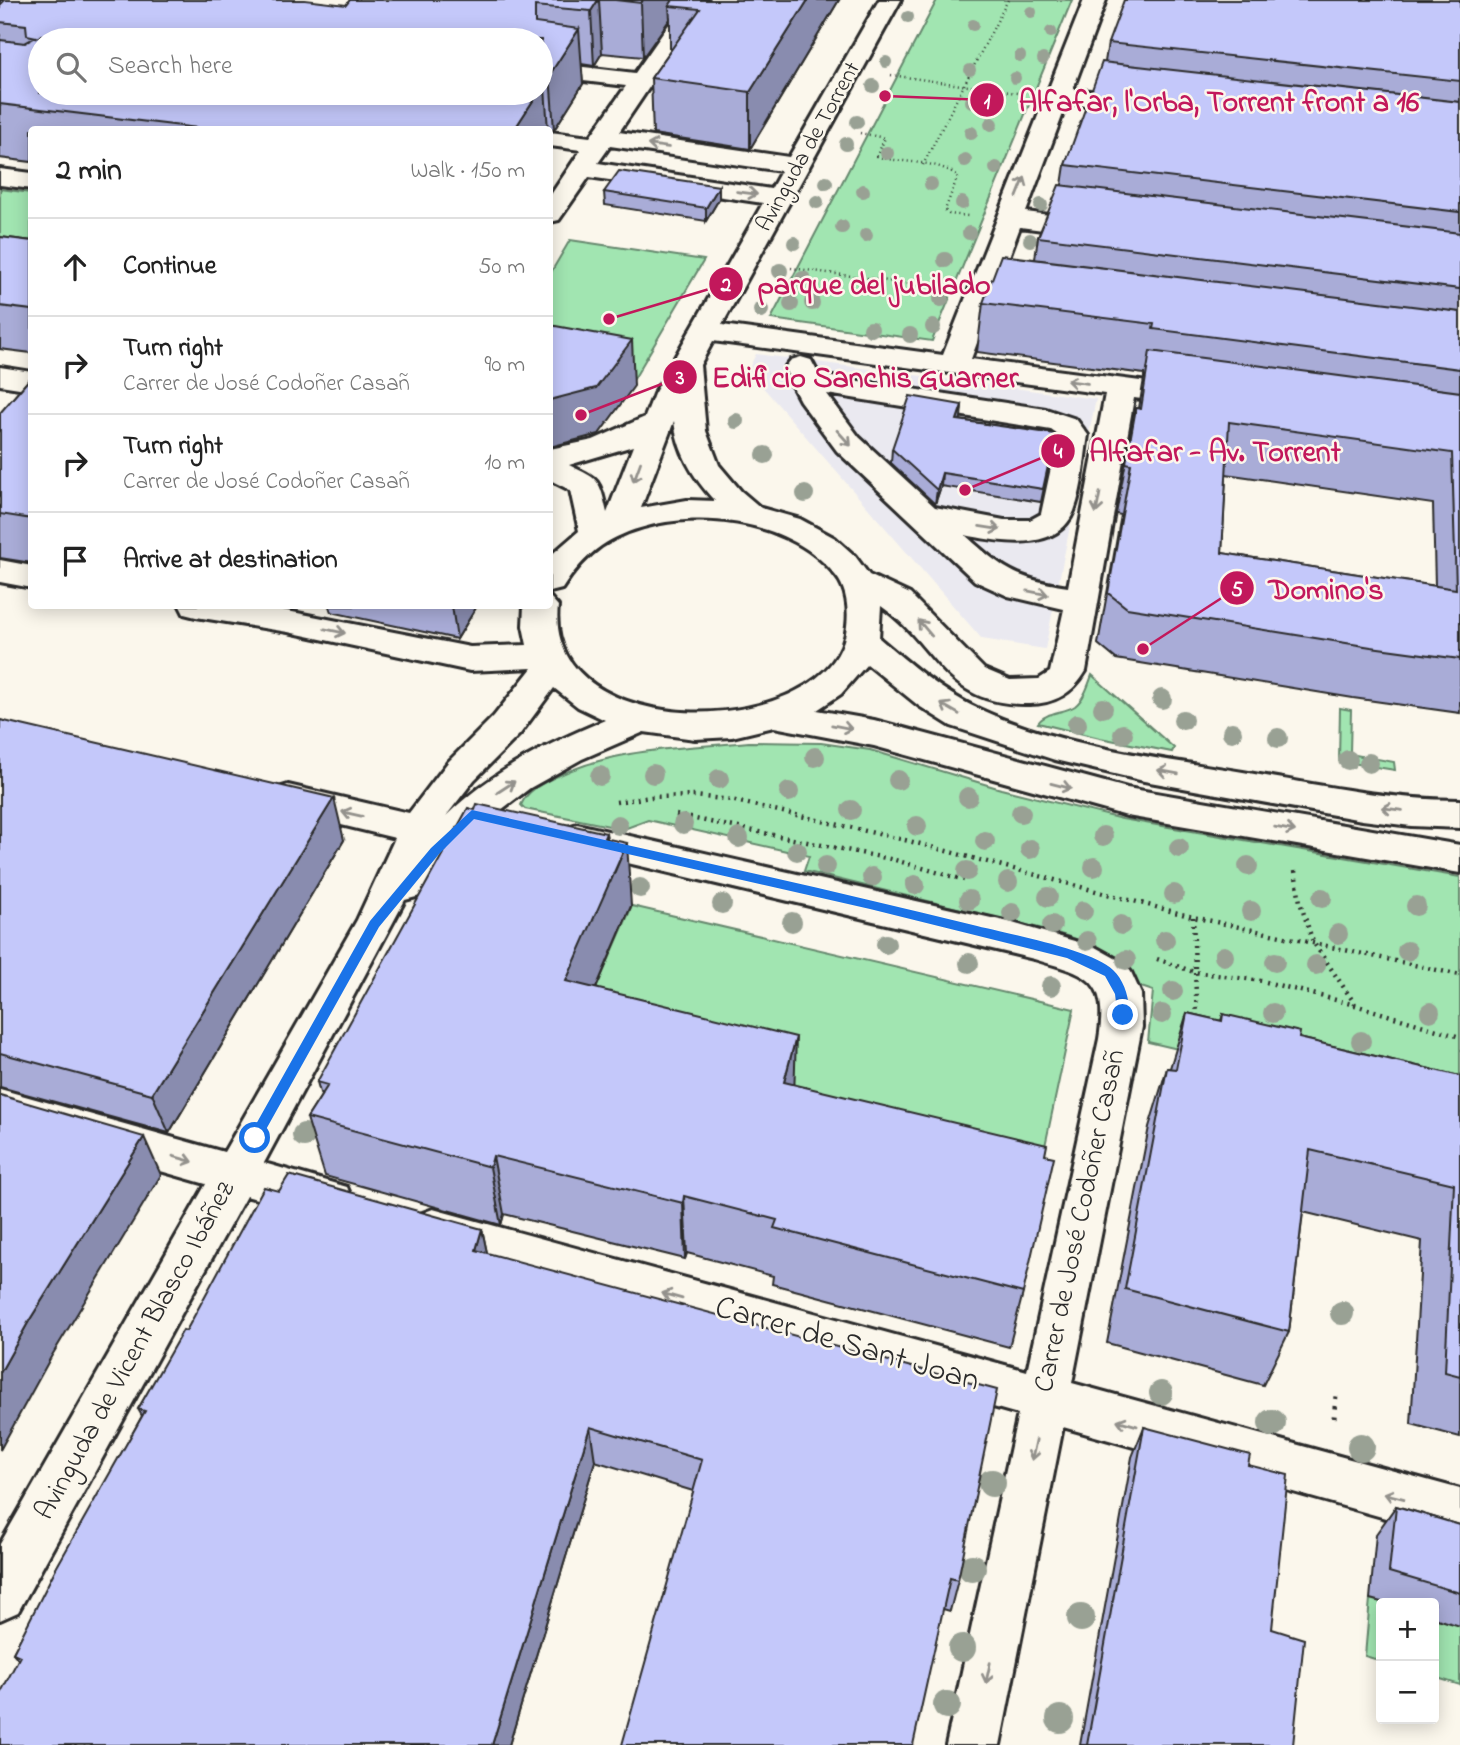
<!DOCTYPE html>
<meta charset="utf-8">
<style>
body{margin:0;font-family:"Indie Flower",sans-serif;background:#f6f6f6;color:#222}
.controls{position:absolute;right:21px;bottom:21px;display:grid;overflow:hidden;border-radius:7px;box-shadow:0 4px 18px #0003}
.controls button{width:63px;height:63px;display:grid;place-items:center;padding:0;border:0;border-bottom:2px solid #e0e0e0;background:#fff;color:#222;font:35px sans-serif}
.stop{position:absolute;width:21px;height:21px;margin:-16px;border:5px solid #1a73e8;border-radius:50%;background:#fff}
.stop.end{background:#1a73e8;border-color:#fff;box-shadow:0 2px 7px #0008}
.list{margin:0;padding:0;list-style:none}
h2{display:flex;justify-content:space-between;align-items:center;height:91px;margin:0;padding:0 28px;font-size:30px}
h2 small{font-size:23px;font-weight:400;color:#767676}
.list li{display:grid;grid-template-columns:46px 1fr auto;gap:21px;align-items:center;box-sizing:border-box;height:98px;padding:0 28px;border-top:2px solid #e0e0e0}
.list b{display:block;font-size:26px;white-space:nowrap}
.list p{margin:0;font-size:23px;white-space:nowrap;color:#767676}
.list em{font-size:23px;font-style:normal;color:#767676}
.icon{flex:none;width:38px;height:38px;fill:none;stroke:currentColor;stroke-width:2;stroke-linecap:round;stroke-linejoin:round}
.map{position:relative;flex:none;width:1460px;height:1745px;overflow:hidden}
.search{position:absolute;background:#fff;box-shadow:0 4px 18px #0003;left:28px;top:28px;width:525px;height:77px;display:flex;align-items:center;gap:18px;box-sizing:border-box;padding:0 24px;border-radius:38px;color:#767676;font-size:26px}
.panel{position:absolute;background:#fff;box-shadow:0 4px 18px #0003;left:28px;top:126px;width:525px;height:483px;border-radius:7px}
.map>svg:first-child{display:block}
</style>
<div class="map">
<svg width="1460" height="1745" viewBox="0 0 1460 1745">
<rect width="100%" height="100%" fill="#fbf7ec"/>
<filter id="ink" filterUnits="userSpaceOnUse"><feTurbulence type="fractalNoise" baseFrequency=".0143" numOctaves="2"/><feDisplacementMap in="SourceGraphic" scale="14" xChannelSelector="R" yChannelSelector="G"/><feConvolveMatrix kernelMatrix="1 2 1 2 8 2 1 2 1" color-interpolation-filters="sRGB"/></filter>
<g filter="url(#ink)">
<path fill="#eae9f0" d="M756,354L1096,399L1045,649L982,639L748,370Z"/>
<path fill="#a1e5b1" stroke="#66886e" stroke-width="2" d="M937,0H1072L932,341L771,319Z
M0,189L31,193V249L0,244Z
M570,240L704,260L634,379L550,364V274Z
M1092,675L1174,748L1172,752L1100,738L1038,723C1045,712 1064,713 1075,706C1084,699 1088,686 1092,675Z
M1340,708L1351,710L1350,754L1394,762L1395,770L1339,761Z
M749,742L821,743L870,750L1001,789L1122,819L1460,877V1115L1148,1042L1153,991L1138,986L1130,969L1117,957L1092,944L1047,930L804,871L809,856L648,820L624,829L525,809L521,805C527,791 541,784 553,778C618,747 680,749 749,742Z
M632,906L1074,1009L1033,1203L573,1042Z
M1370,1599L1385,1603H1381V1661L1365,1656Z
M1434,1618L1460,1625V1685L1434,1677Z"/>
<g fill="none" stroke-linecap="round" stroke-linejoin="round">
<g stroke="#2b2b2b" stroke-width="6">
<path id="minor" d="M686,0H708L619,132L789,157L879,0H901L722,325L943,355L1084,0H1106L1073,89L1140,97L1149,99L1152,104L1149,109L1140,111L1067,103L1026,212L1097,221L1106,223L1110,229L1106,235L1097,237L1020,227L971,359L1194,388L1205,391L1209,397L1205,403L1194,406L1134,398L1086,671C1073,693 1055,704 1029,704C944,706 938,646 881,606L879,638C910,664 942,692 979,709C1058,746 1158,758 1243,772C1315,784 1387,800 1460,800V828L1411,826L1362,820L1144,781L1055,760L951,726L919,706L867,664L841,694L817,710L874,720L1127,788L1460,845V873L1127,816L874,746L774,727L732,737L695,739L644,732L582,759L530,788L501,810L464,845L420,896L405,900L264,1163L347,1187L353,1201L347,1215L331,1220L246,1196L18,1612L0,1620V1544L206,1184L0,1125V1089L224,1152L357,920L395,838L275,809L269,799L275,789L288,785L409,813L448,762L494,716L532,668L470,671L288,632L196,617L184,614L180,606H262L470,647L527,645L523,626L524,606H550V597L558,606C542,747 836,742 847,626C849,610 847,589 836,576C787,512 665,503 601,546C584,558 573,572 562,589L550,592V556L579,531L570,490L550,480V449L593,440L645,417L654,394L763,203L589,177L559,220L550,222V196L581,150L550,146V132L590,137L626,86L541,76V62L635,73ZM610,146L781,171L771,189L598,163ZM713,341L1105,394L1068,587C1016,579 1003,569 965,535C1000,542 1057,553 1074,511C1083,488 1084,459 1088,435L1076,419L1046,409L819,375L811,360L801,357L791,360L786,366L790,382L800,401L837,451L975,581L1008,596L1064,609L1050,672L1039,679L1010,680L984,669L910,594L869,575L855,556L835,538L800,519L761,508L741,491L719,465L706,431L700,365ZM827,394L1051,430L1058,435L1041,514L1030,520H1004L935,507L859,437ZM674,421C678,452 693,478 715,501L687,500L641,508ZM633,446L607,513C599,478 600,480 569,465ZM554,688L578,707L605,720C547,744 492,771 446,816L474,780L520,734Z
M0,169L32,173V189L0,185Z
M0,367L32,372V390L0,385Z
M0,560L32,566V588L0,582Z
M577,824L1009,922L1095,947L1124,963L1131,972L1141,994L1142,1027L1072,1383L1460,1489V1539L1063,1427L1000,1745H946L1018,1414L433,1249L417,1243L410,1229L417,1215L433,1209L1027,1371L1099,1039C1109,977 1087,975 1034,959L564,848L558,838L564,828Z"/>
</g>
<path stroke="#2b2b2b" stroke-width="2.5" stroke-dasharray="1 3.5" stroke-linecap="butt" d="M891,75L1017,93
M860,133L885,138L877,156L879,157C905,164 935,159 958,176L945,210L949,214L968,216
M923,165L1008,0
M791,268L941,288"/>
<path stroke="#2b2b2b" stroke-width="4.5" stroke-dasharray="2 5" stroke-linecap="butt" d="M616,802L651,797L696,796L731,800L909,841L1193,917L1460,975
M676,815L895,860L964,880
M1295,871L1300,902L1313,942L1355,1004
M1193,917L1197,1021
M1157,959L1194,972L1262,981L1355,1005L1460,1037"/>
<path stroke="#2b2b2b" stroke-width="5" stroke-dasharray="2.5 7" stroke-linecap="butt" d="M1334,1418L1336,1395"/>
<use href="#minor" fill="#fbf7ec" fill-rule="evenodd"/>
</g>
<g fill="#99a194">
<circle cx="1031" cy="12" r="6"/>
<circle cx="908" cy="17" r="6"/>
<circle cx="973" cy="25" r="6"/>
<circle cx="1051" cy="32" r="6"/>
<circle cx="1020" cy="56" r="6"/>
<circle cx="1043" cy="59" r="6"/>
<circle cx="886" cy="62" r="6"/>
<circle cx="970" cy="70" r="6"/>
<circle cx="1015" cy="78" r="6"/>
<circle cx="873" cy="86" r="7"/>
<circle cx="972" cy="101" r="7"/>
<circle cx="857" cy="122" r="7"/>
<circle cx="991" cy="124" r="7"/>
<circle cx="971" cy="133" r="7"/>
<circle cx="846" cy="144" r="7"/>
<circle cx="887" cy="153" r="7"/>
<circle cx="965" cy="160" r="7"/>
<circle cx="996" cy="168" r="7"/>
<circle cx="826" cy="183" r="7"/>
<circle cx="931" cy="184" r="7"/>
<circle cx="863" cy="191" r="7"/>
<circle cx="817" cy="202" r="7"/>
<circle cx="962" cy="203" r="7"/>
<circle cx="1041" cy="205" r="7"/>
<circle cx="842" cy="227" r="7"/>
<circle cx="969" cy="233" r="7"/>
<circle cx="866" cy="235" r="7"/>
<circle cx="1030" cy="240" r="7"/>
<circle cx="794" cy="243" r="7"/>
<circle cx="945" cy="260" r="8"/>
<circle cx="780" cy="271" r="8"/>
<circle cx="803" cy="279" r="8"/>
<circle cx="941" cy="299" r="8"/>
<circle cx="812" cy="303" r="8"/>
<circle cx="791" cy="304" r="8"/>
<circle cx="761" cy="310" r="8"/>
<circle cx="933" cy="327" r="8"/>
<circle cx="871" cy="329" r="8"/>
<circle cx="910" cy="335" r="8"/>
<circle cx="736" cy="421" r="8"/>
<circle cx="765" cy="455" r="9"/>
<circle cx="805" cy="494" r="9"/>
<circle cx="1162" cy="699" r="10"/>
<circle cx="1103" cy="708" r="10"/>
<circle cx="1183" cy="720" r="10"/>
<circle cx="1077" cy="724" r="10"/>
<circle cx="1232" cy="732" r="10"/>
<circle cx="1123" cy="734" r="10"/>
<circle cx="1278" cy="738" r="10"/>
<circle cx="815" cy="757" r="10"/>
<circle cx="1348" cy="760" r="10"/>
<circle cx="1369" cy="763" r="10"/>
<circle cx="653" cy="774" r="10"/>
<circle cx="600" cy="776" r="10"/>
<circle cx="719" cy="779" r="10"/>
<circle cx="898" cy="780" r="10"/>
<circle cx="789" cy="792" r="10"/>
<circle cx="968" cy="797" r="10"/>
<circle cx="851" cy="810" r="10"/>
<circle cx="1021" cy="813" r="10"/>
<circle cx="683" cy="824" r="10"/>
<circle cx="618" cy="825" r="10"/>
<circle cx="917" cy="826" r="10"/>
<circle cx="1103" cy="836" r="10"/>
<circle cx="739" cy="838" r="10"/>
<circle cx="985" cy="841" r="10"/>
<circle cx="1179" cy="848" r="10"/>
<circle cx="1030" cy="849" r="10"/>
<circle cx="797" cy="851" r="10"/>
<circle cx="826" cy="866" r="10"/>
<circle cx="1248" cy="866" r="10"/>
<circle cx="1094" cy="867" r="10"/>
<circle cx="967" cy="871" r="10"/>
<circle cx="872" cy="877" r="10"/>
<circle cx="1008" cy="882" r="10"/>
<circle cx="915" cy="885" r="10"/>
<circle cx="640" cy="888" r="10"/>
<circle cx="1174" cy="894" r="10"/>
<circle cx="1048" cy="897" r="10"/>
<circle cx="1322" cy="898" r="10"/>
<circle cx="969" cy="900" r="10"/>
<circle cx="722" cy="904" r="10"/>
<circle cx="1416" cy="906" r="10"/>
<circle cx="1083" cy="911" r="10"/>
<circle cx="1251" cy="911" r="10"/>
<circle cx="1012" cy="913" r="10"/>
<circle cx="792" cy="922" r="10"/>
<circle cx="1052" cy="925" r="10"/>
<circle cx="1121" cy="925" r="10"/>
<circle cx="1338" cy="934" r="10"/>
<circle cx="1165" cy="940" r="10"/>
<circle cx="1087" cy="941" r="10"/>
<circle cx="886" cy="944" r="10"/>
<circle cx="1407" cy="951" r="10"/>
<circle cx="1224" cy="956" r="10"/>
<circle cx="1126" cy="960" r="10"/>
<circle cx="1275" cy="962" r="10"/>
<circle cx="969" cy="963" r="10"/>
<circle cx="1316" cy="965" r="10"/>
<circle cx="1051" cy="986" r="10"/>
<circle cx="1173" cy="991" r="10"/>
<circle cx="1430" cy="1012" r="10"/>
<circle cx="1273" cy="1013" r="10"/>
<circle cx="1162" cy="1014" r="10"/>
<circle cx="1361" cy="1041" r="10"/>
<circle cx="304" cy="1135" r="12"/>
<circle cx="1342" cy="1313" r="12"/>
<circle cx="1161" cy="1393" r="12"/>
<circle cx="1272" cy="1423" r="14"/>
<circle cx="1361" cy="1447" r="14"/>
<circle cx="992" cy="1483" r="14"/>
<circle cx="972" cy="1568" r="14"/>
<circle cx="1081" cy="1618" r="14"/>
<circle cx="962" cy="1648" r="14"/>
<circle cx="947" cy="1705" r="14"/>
<circle cx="1060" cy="1719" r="14"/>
</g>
<path fill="#a9acd7" stroke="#2b2b2b" stroke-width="2" fill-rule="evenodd" d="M0,0L346,5L350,0H839L750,149L653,134L651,78L670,51V19L643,57L602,53L594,66L581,64L583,84L554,130H32V162L0,158ZM40,40H541V93H40Z
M1460,0V713L1353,698L1116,659L1098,644L1121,515L1116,514L1136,408H1139L1144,379V374L977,352L983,303L1035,259L1038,237L1062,185L1065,165L1105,62L1108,43ZM1226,474L1433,504L1435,586L1222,553Z
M719,186V199L706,221L605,205L604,192Z
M0,237L32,241V353L0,349Z
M32,376V563L0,558V413Z
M962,405L960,420L1055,434L1041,502L941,486L935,504L891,463L892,449Z
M329,606H477L457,639L331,612Z
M0,720L344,840L169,1133L0,1087Z
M606,833L607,839L631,906L596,988L794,1084L1023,1293L1009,1347L772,1284L773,1276L687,1253L685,1259L504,1214L501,1225L325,1176L307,1118L321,1096L317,1082Z
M1187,1013L1221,1021L1223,1014L1299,1038L1460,1076V1437L1411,1424L1422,1241L1303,1212L1289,1332L1263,1385L1107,1343L1149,1127L1167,1068H1170Z
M279,1191L482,1229L487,1253L958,1580L950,1611L943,1609L693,1491L595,1461L509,1745H0L18,1659L13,1653L142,1416L138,1409L186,1331Z
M1144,1427L1248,1465L1272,1629L1293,1745H1080L1132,1457Z
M1396,1506L1460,1525V1626L1434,1618V1603H1385L1370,1599L1376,1534Z"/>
<path fill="#898caf" stroke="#2b2b2b" stroke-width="2" d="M598,0H599L602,53L594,66L591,11Z
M643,0H683L669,6L670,19L643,57L641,3Z
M808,0H839L750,149V92Z
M579,29L583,84L554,130L550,74Z
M544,74L548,130H514L538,93H541Z
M719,186V199L706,221V208Z
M632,340L634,386L599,434L550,447V400Z
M962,405L961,418L955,433L957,420Z
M942,473L941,486L935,504L937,490Z
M452,606H477L457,639Z
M334,798L344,840L169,1133L152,1094Z
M606,833L610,883L627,843L631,906L573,1042L566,981Z
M796,1037L794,1096L784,1082Z
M144,1137L161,1175L51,1357L0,1450V1373L29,1321Z
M493,1156L504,1214L501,1225L490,1167Z
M684,1196L687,1253L685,1259L683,1203Z
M482,1229L490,1267L476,1250Z
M590,1427L595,1461L509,1745H492Z"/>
<path fill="#c4c8fa" stroke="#2b2b2b" stroke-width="2" fill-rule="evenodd" d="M5,0H305L346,5L350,0H598L591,11L535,6V23L579,29L550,74H544L543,85L541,88V40H156L113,35H41L39,37L40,40V93H538L514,130H214L0,104V40L25,43L36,37L27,35L26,25L0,22V5Z
M615,0H643L641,3Z
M673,0H808L750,92L651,78L700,9L669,6Z
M1124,0H1460V81L1108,43Z
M1102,62L1460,102V212L1065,165Z
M619,171L719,186L706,208L604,192Z
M1059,185L1460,233V289L1038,237Z
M0,237L32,241V310L0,306Z
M1001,255L1460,312V369L1153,329L1154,324L983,303Z
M550,325L632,340L596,388L550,400Z
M1150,351L1460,392V659L1371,647L1127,608L1108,593L1131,464L1126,463L1136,408L1141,409ZM1229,422L1452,453L1456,589L1222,553Z
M32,376V519L0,514V413Z
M910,396L962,405L957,420L1055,434L1043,489L942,473L937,490L892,449Z
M0,720L334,798L152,1094L0,1053Z
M477,804L606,833L604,838L627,843L566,981L796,1037L784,1082L1047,1145L1045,1155L1054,1157L1023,1293L774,1228L777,1220L684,1196L683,1203L493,1156L490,1167L307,1118L328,1085L317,1082L468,808L475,810Z
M1187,1013L1222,1021L1223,1014L1300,1032L1299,1038L1460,1076V1376L1445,1372L1454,1184L1310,1150L1289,1332L1125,1289L1167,1068L1176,1069Z
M0,1095L144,1137L29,1321L0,1373Z
M289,1175L482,1229L476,1250L997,1390L958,1580L950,1578L913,1745H622L702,1460L590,1427L492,1745H0V1694L20,1656L13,1653L55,1570L145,1411L138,1409L183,1330L186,1331L264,1187L279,1191Z
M1144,1427L1250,1455L1248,1465L1288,1475L1272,1629L1304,1639L1293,1745H1087Z
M1396,1506L1460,1525V1593L1389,1572Z"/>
<defs><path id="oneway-shaft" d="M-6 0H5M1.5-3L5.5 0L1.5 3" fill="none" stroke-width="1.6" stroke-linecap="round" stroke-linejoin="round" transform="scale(1.75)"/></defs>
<g stroke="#93918c">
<use href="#oneway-shaft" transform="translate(658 146) rotate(-172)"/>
<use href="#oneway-shaft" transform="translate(1021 187) rotate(-68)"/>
<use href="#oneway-shaft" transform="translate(747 193) rotate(8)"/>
<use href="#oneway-shaft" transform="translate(1077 382) rotate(-172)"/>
<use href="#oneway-shaft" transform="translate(844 438) rotate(48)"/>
<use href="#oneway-shaft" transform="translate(637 472) rotate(110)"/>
<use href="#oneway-shaft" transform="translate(1098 503) rotate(101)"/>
<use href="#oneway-shaft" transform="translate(990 528) rotate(9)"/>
<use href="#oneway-shaft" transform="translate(1038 593) rotate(11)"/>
<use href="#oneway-shaft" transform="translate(925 628) rotate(-130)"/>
<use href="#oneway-shaft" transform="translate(335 631) rotate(12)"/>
<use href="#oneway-shaft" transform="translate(950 709) rotate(-150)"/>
<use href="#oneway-shaft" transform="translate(842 727) rotate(11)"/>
<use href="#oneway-shaft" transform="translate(1168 772) rotate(-170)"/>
<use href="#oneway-shaft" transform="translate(1061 786) rotate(14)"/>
<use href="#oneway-shaft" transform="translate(506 787) rotate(-33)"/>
<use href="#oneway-shaft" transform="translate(1392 809) rotate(-173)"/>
<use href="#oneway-shaft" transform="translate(352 814) rotate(-167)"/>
<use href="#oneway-shaft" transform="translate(1285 829) rotate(10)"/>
<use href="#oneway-shaft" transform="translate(183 1159) rotate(16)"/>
<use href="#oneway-shaft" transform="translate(672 1296) rotate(-164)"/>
<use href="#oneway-shaft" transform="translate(1127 1423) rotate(-164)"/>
<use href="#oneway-shaft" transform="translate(1034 1450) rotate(102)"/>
<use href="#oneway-shaft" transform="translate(1394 1496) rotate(-165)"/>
<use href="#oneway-shaft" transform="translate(988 1673) rotate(102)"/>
</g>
</g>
<path fill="#1a73e8" d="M472,810C639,848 807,884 973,925C1004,933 1092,949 1113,970C1125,981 1132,1004 1127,1019H1118L1115,994L1105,976L1067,958L870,909L474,819L439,854L379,927L259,1142H250V1135L370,921L431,848Z"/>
<g text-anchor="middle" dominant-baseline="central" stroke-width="5" stroke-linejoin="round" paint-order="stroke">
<g font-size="23" fill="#2b2b2b" stroke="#fbf7ec">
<text transform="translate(809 147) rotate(-61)">Avinguda de Torrent</text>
</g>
<g font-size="28" fill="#2b2b2b" stroke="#fbf7ec">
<text transform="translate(1081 1221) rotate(-78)">Carrer de José Codoñer Casañ</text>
<text transform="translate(136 1351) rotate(-61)">Avinguda de Vicent Blasco Ibáñez</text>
</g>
<g font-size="33" fill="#2b2b2b" stroke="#fbf7ec">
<text transform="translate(847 1345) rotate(16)">Carrer de Sant Joan</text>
</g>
</g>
<path fill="none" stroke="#c2185b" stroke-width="2.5" d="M885 96L987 100M609 319L726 284M581 415L680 377M965 490L1058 451M1143 649L1237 588"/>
<g fill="#c2185b" stroke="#fbf7ec" stroke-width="2.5">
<circle cx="885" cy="96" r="7"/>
<circle cx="609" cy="319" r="7"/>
<circle cx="581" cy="415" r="7"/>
<circle cx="965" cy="490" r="7"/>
<circle cx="1143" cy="649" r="7"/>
<circle cx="987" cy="100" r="18"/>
<circle cx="726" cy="284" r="18"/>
<circle cx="680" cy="377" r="18"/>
<circle cx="1058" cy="451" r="18"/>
<circle cx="1237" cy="588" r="18"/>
</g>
<g font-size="21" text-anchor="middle" font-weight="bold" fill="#fff">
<text x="987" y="108">1</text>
<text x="726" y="291">2</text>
<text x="680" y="384">3</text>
<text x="1058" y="458">4</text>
<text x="1237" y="596">5</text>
</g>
<g font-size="30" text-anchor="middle" font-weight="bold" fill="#c2185b" stroke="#fbf7ec" stroke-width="5" stroke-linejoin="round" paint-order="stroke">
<text x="1219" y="111">Alfafar, l'Orba, Torrent front a 16</text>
<text x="874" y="294">parque del jubilado</text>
<text x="865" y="387">Edificio Sanchis Guarner</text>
<text x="1215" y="461">Alfafar - Av. Torrent</text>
<text x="1326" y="599">Domino's</text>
</g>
</svg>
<div class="controls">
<button>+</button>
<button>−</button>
</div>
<div class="stop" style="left:255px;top:1138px"></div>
<div class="stop end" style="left:1123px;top:1015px"></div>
<div class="search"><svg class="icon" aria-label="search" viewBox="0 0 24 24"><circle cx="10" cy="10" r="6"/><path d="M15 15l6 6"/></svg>Search here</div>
<section class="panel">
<h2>2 min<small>Walk · 150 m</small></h2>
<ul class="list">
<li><svg class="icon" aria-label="ahead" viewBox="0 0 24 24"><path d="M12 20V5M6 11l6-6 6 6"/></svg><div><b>Continue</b></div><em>50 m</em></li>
<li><svg class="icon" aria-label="right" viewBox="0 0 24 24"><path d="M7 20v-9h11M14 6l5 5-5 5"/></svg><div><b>Turn right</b><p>Carrer de José Codoñer Casañ</p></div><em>90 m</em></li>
<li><svg class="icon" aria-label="right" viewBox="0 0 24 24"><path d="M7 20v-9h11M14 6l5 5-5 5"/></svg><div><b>Turn right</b><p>Carrer de José Codoñer Casañ</p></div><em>10 m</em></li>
<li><svg class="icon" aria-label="arrive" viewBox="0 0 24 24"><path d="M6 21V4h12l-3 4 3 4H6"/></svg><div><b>Arrive at destination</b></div></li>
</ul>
</section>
</div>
